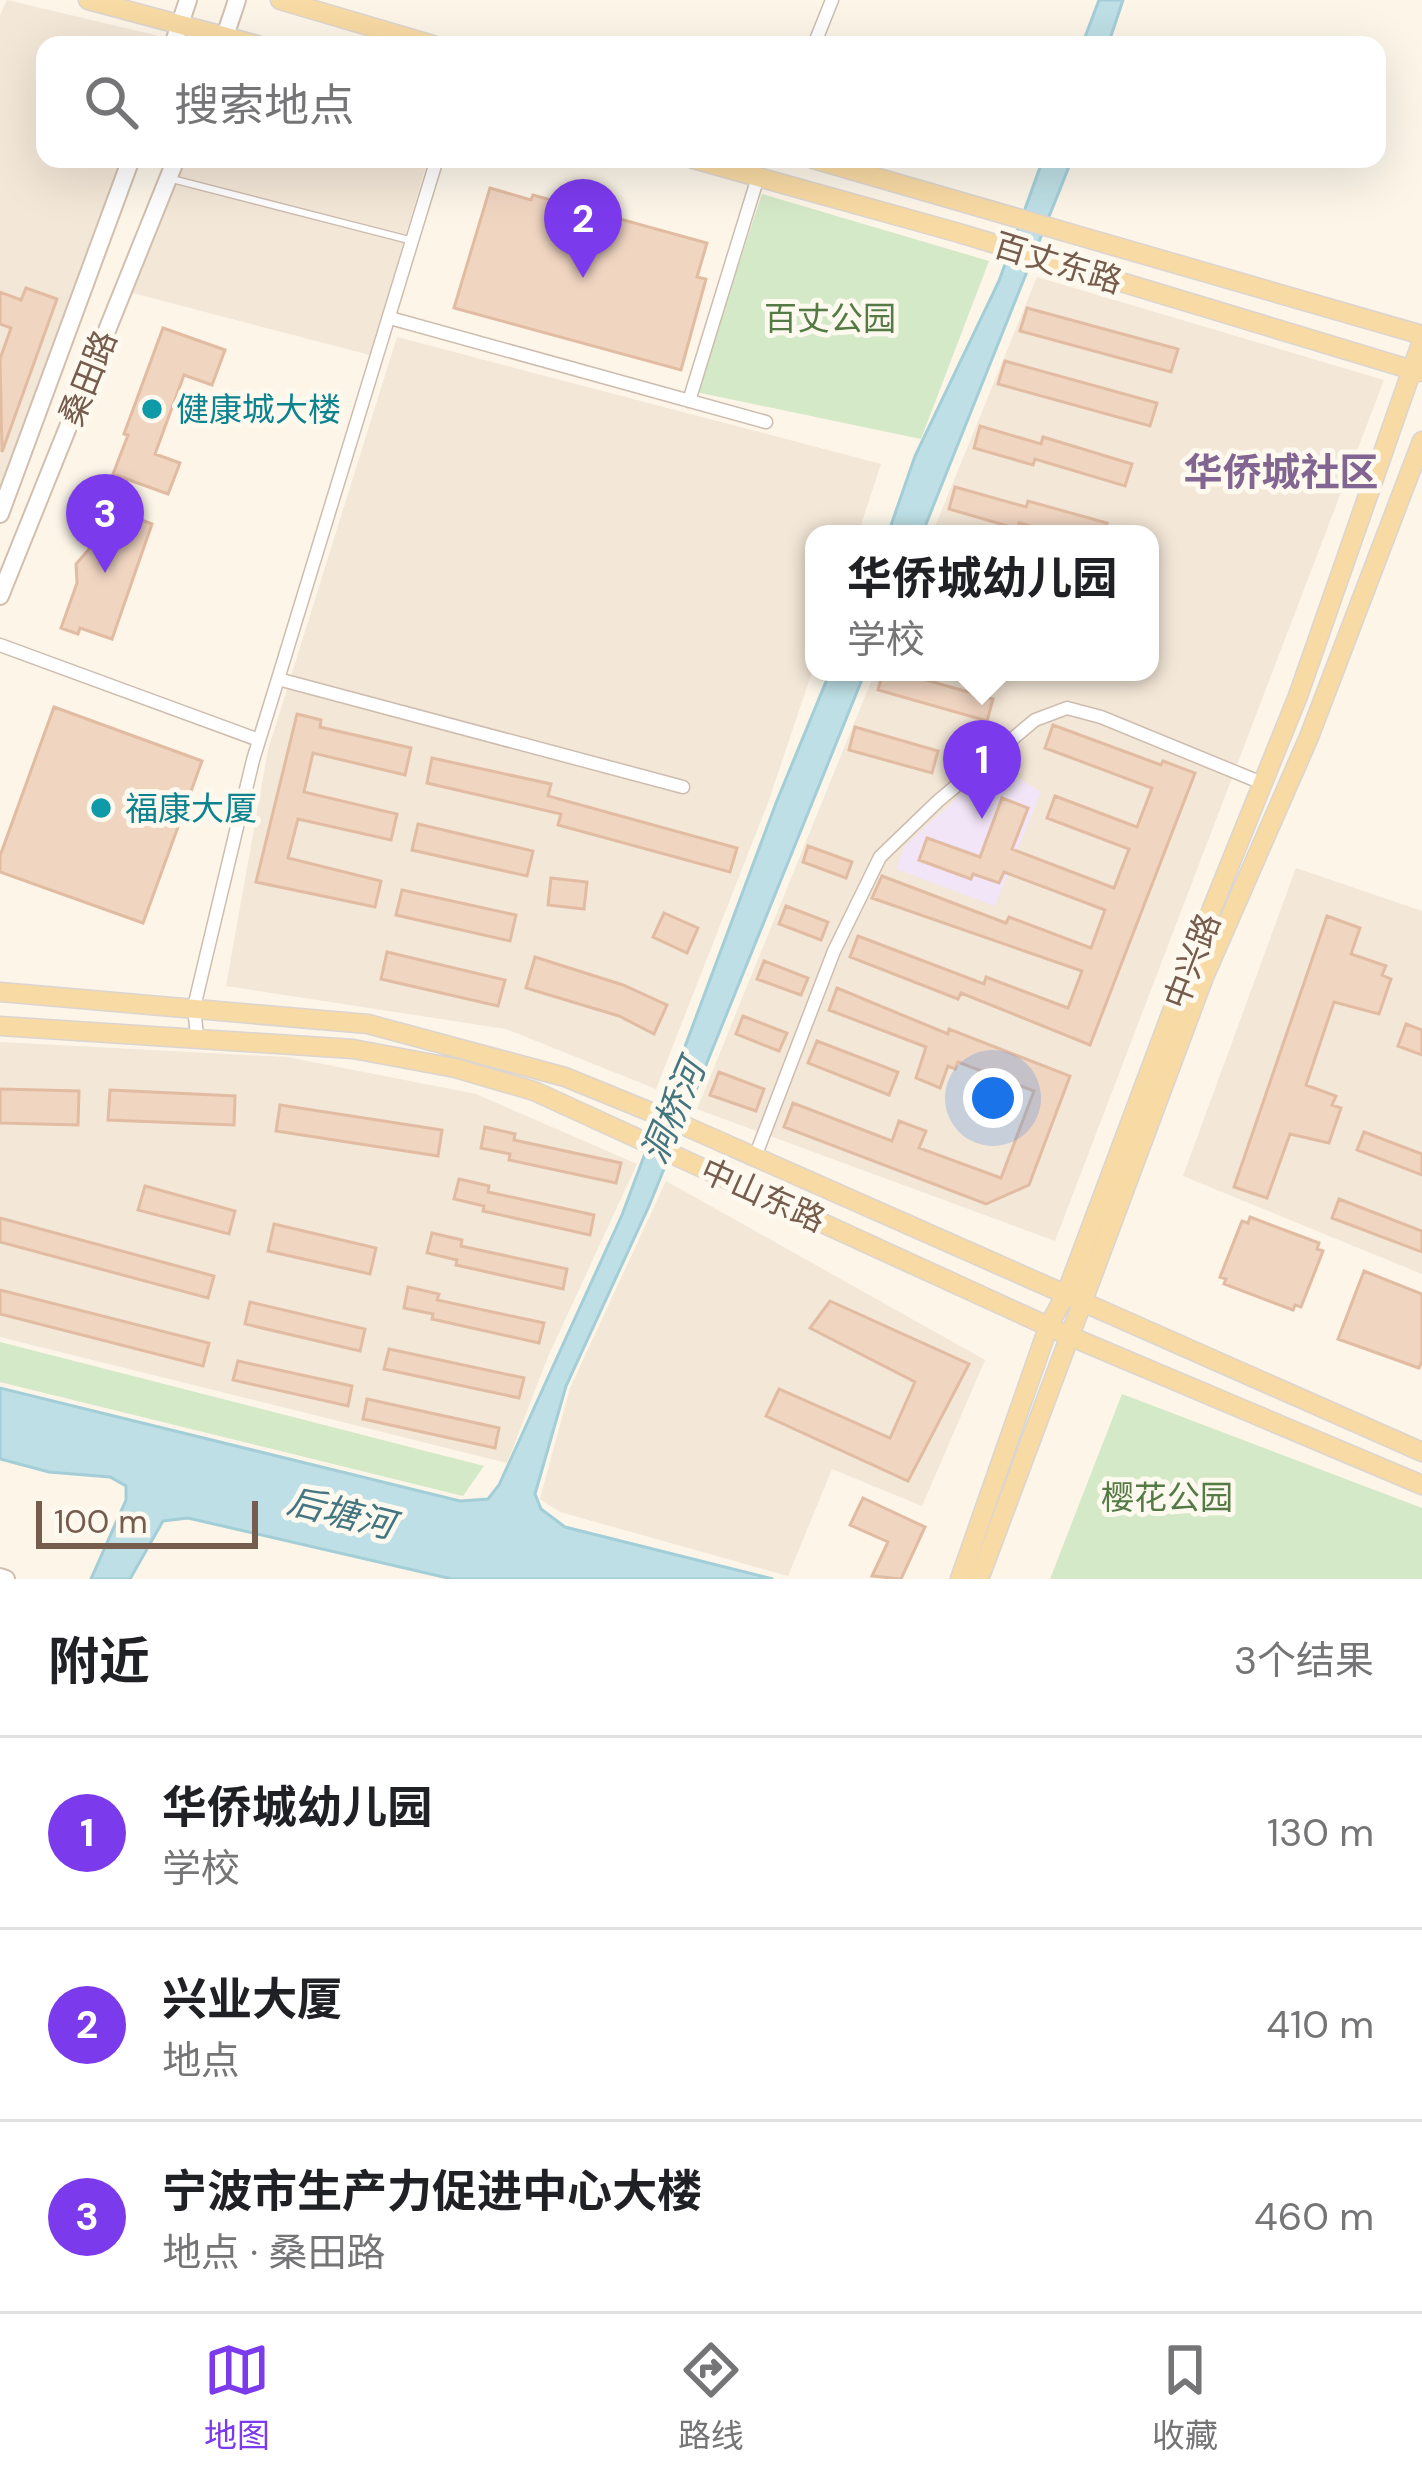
<!DOCTYPE html>
<html lang="zh">
<meta charset="utf-8">
<style>
body{margin:0;font-family:"DM Sans","Noto Sans SC",sans-serif;background:#f2f2f2;color:#202124}
.scale{position:absolute;left:36px;bottom:30px;width:222px;box-sizing:border-box;padding-left:12px;border:6px solid #755c4d;border-top:0;font-size:33px;line-height:42px;white-space:nowrap;color:#755c4d;-webkit-text-stroke:9px #fef9ef;paint-order:stroke}
.you{position:absolute;left:993px;top:1098px;width:42px;height:42px;margin:-30px;border:9px solid #fff;border-radius:50%;background:#1a73e8;box-shadow:0 0 0 18px #1a73e833}
.badge{display:grid;place-items:center;width:78px;height:78px;border-radius:50%;background:#7c3aed;color:#fff;font-size:39px;font-weight:700}
.pin{position:absolute;translate:-50% -99px;filter:drop-shadow(0 3px 6px #0008)}
.pin::after{content:'';position:absolute;top:63px;width:42px;height:36px;background:inherit;clip-path:polygon(0 0,100% 0,50% 100%)}
.popup{position:absolute;left:805px;top:525px;width:354px;height:156px;box-sizing:border-box;display:grid;place-content:center;border-radius:24px;background:#fff;filter:drop-shadow(0 3px 9px #0005);font-size:39px;white-space:nowrap;color:#757577}
.popup b{font-size:45px;color:#202124}
.popup::after{content:'';position:absolute;left:50%;top:100%;margin-left:-24px;border:24px solid transparent;border-top-color:#fff}
.list{margin:0;padding:0;list-style:none}
h2{display:flex;justify-content:space-between;align-items:center;height:156px;margin:0;padding:0 48px;font-size:51px}
h2 small{font-size:39px;font-weight:400;color:#757577}
.list li{display:grid;grid-template-columns:78px 1fr auto;gap:36px;align-items:center;box-sizing:border-box;height:192px;padding:0 48px;border-top:3px solid #e0e0e0}
.list b{display:block;font-size:45px;white-space:nowrap}
.list p{margin:0;font-size:39px;white-space:nowrap;color:#757577}
.list em{font-size:39px;font-style:normal;color:#757577}
.icon{flex:none;width:66px;height:66px;fill:none;stroke:currentColor;stroke-width:2;stroke-linecap:round;stroke-linejoin:round}
.map{position:relative;flex:none;width:1422px;height:1579px;overflow:hidden}
.search{position:absolute;background:#fff;box-shadow:0 12px 48px #0002;left:36px;right:36px;top:36px;height:132px;display:flex;align-items:center;gap:30px;box-sizing:border-box;padding:0 42px;border-radius:24px;color:#757577;font-size:45px}
.sheet{height:732px;background:#fff}
nav{display:flex;justify-content:space-around;align-items:center;box-sizing:border-box;height:168px;border-top:3px solid #e0e0e0;background:#fff;font-size:33px;color:#757577}
nav a{display:grid;justify-items:center;gap:6px}
nav .on{color:#7c3aed}
.map>svg:first-child{display:block}
</style>
<div class="map">
<svg width="1422" height="1579" viewBox="0 0 1422 1579">
<rect width="100%" height="100%" fill="#fcf5e8"/>
<path fill="#f3e7d7" d="M7,0L167,38L164,45H45V159H122L0,485V15Z
M186,159H428L370,355L129,292Z
M1037,277L1384,380L1055,1241L697,1109L875,672H1150V534H932Z
M397,337L881,464L858,534H814V666L769,800L656,1089L506,1029L226,986L268,750Z
M1296,868L1422,911V1274L1183,1176Z
M0,1042L287,1057L476,1094L637,1164L547,1359L507,1463L0,1337Z
M666,1181L985,1360L922,1506L832,1469L788,1576L560,1512L540,1499L570,1388Z"/>
<path fill="#f2e5f8" d="M994,764L1041,792L995,906L896,869L905,846Z"/>
<path fill="#d4e9c7" d="M762,194L989,261L921,439L696,392Z
M0,1342L484,1466L463,1496L0,1382Z
M1122,1394L1422,1508V1579H1050Z"/>
<path fill="#bddfe5" stroke="#a4ced7" stroke-width="3" d="M1099,0H1123L1108,45H1082Z
M1043,159H1072L922,534H888L915,456L999,281Z
M830,672H865L649,1206L566,1386L535,1494L541,1509L565,1527L773,1579H452L188,1518L163,1521L130,1579H91L126,1500V1486L110,1477L49,1472L0,1459V1388L460,1501L488,1499L499,1485L622,1215L776,803Z"/>
<path fill="#f0d5c1" stroke="#e2bca2" stroke-width="3" d="M490,188L531,200L533,195L707,243L697,277L706,279L681,370L454,308Z
M26,288L57,299L2,452L0,359L11,328L0,324V292L21,300Z
M1027,308L1178,349L1171,372L1020,331Z
M163,328L225,350L212,385L184,375L155,454L180,463L168,494L113,474L128,435L124,434Z
M1005,361L1157,403L1150,426L998,384Z
M980,426L1041,444L1043,437L1132,464L1125,486L1035,459L1033,465L974,448Z
M955,487L1026,507L1028,501L1107,523L1104,534H1059L1019,523L1018,529L949,509Z
M105,506L152,524L112,639L80,628L78,634L61,628L77,583L76,564L90,548Z
M883,672H898L993,699L987,721L878,690Z
M54,707L202,761L143,923L0,872V856Z
M297,714L321,720L320,727L411,748L405,775L313,753L304,792L397,814L391,840L298,819L288,858L381,881L375,907L256,882Z
M1053,725L1161,765L1163,761L1195,773L1090,1045L961,993L958,999L850,957L858,936L984,984L986,977L1068,1008L1082,971L872,898L882,876L1006,923L1009,917L1091,948L1105,910L1004,872L999,883L973,874L971,879L919,860L927,838L980,857L1002,798L1028,808L1012,849L1114,888L1129,849L1047,818L1055,796L1137,827L1152,788L1045,748Z
M855,727L938,751L932,773L849,750Z
M432,758L551,784L548,796L737,848L730,872L558,825L561,814L427,783Z
M418,824L533,851L527,876L412,850Z
M808,846L852,862L846,878L803,862Z
M551,878L587,882L584,909L548,905Z
M402,890L516,915L510,941L396,915Z
M786,906L828,922L821,940L779,924Z
M664,913L698,928L687,953L653,937Z
M1327,916L1360,928L1351,954L1386,966L1382,975L1391,979L1379,1014L1334,1002L1306,1085L1336,1096L1332,1105L1341,1108L1329,1143L1290,1134L1267,1198L1234,1187Z
M387,952L505,980L498,1006L381,979Z
M535,957L623,985L667,1005L654,1034L619,1016L526,988Z
M764,961L808,978L801,995L757,979Z
M837,988L948,1034L949,1029L1070,1076L1029,1185L986,1204L784,1127L793,1103L892,1141L899,1121L926,1131L919,1148L1001,1178L1034,1091L958,1062L955,1069L948,1066L940,1088L916,1078L926,1047L829,1010Z
M743,1016L787,1033L779,1051L736,1034Z
M1406,1024L1422,1030V1055L1398,1046Z
M817,1041L898,1072L889,1095L808,1063Z
M719,1072L764,1089L756,1111L710,1095Z
M0,1089L79,1091L78,1125L0,1123Z
M110,1090L235,1096L234,1125L108,1120Z
M280,1105L442,1130L438,1156L276,1131Z
M485,1127L515,1134L514,1140L621,1163L616,1183L509,1160L510,1154L481,1148Z
M1364,1132L1422,1154V1175L1357,1150Z
M459,1179L489,1186L488,1192L594,1215L590,1235L483,1211L484,1206L454,1199Z
M145,1186L235,1211L229,1234L138,1210Z
M1339,1199L1422,1231V1252L1332,1218Z
M1250,1217L1319,1243L1317,1249L1323,1251L1301,1307L1295,1305L1293,1310L1224,1284L1226,1279L1220,1277L1242,1221L1248,1223Z
M0,1218L214,1276L208,1298L0,1242Z
M274,1224L376,1248L370,1274L268,1251Z
M432,1233L462,1240L461,1246L567,1269L563,1289L456,1265L457,1260L427,1253Z
M1364,1271L1422,1294V1361L1419,1368L1338,1339Z
M408,1287L439,1294L437,1300L544,1323L539,1343L432,1319L433,1314L404,1308Z
M0,1290L209,1343L203,1366L0,1314Z
M830,1301L969,1364L908,1481L766,1416L779,1389L890,1438L915,1382L810,1328Z
M250,1302L365,1329L360,1351L245,1324Z
M389,1349L524,1378L519,1398L384,1369Z
M238,1361L352,1386L348,1406L233,1380Z
M367,1399L499,1428L495,1448L363,1419Z
M863,1498L925,1527L901,1579L872,1576L888,1542L850,1525Z"/>
<g fill="none" stroke-linecap="round" stroke-linejoin="round">
<g stroke="#cebdaf" stroke-width="9">
<path id="lane" d="M172,179L409,240"/>
</g>
<g stroke="#cebdaf" stroke-width="15">
<path id="street" d="M814,45L832,0
M437,159L278,679L683,787
M390,318L766,422
M689,401L758,177
M0,645L259,740
M197,1036L194,1007L253,760L278,679
M755,1157L834,951L880,857L938,801L1035,720L1067,708L1101,717L1262,783"/>
</g>
<g stroke="#d2bfaf" stroke-width="20">
<path id="secondary" d="M173,45L188,0
M222,45L237,0
M0,514L131,159
M0,596L176,159
M0,1577L6,1579"/>
</g>
<g stroke="#dbd5d1" stroke-width="21">
<path id="primary" d="M88,0L257,45
M280,0L433,45
M693,159L959,233L1419,372
M813,159L1422,335
M0,992L368,1024L565,1077L685,1126L1422,1452
M0,1026L353,1049L455,1068L534,1091L1067,1335L1422,1485
M960,1579L1049,1325L1066,1294L1194,953L1298,696L1422,341
M979,1579L1204,977L1309,737L1422,441"/>
</g>
<use href="#lane" stroke="#fff" stroke-width="6"/>
<use href="#street" stroke="#fff" stroke-width="12"/>
<use href="#secondary" stroke="#fff" stroke-width="16"/>
<use href="#primary" stroke="#f8daa4" stroke-width="18"/>
</g>
<g fill="#0f9aa8" stroke="#fef9ef" stroke-width="4.5">
<circle cx="152" cy="409" r="12"/>
<circle cx="101" cy="808" r="12"/>
</g>
<g text-anchor="middle" dominant-baseline="central" stroke-width="10" stroke-linejoin="round" paint-order="stroke">
<g font-size="33" fill="#755c4d" stroke="#fef9ef">
<text transform="translate(1058 263) rotate(17)">百丈东路</text>
<text transform="translate(88 378) rotate(-68)">桑田路</text>
<text transform="translate(1192 961) rotate(-69)">中兴路</text>
<text transform="translate(763 1195) rotate(24)">中山东路</text>
</g>
<g font-size="33" fill="#547b45" stroke="#fef9ef">
<text x="830" y="318">百丈公园</text>
<text x="1167" y="1497">樱花公园</text>
</g>
<g font-size="33" fill="#0d838f" stroke="#fef9ef" text-anchor="start">
<text x="176" y="409">健康城大楼</text>
<text x="125" y="808">福康大厦</text>
</g>
<g font-size="36" font-style="italic" fill="#437681" stroke="#fef9ef">
<text transform="translate(673 1112) rotate(-67)">洞桥河</text>
<text transform="translate(341 1513) rotate(14)">后塘河</text>
</g>
<g font-size="39" font-weight="bold" fill="#836591" stroke="#fef9ef">
<text x="1281" y="472">华侨城社区</text>
</g>
</g>
</svg>
<div class="scale">100 m</div>
<div class="you"></div>
<div class="pin badge" style="left:982px;top:819px">1</div>
<div class="popup"><b>华侨城幼儿园</b>学校</div>
<div class="pin badge" style="left:583px;top:278px">2</div>
<div class="pin badge" style="left:105px;top:573px">3</div>
<div class="search"><svg class="icon" aria-label="search" viewBox="0 0 24 24"><circle cx="10" cy="10" r="6"/><path d="M15 15l6 6"/></svg>搜索地点</div>
</div>
<section class="sheet">
<h2>附近<small>3个结果</small></h2>
<ul class="list">
<li><span class="badge">1</span><div><b>华侨城幼儿园</b><p>学校</p></div><em>130 m</em></li>
<li><span class="badge">2</span><div><b>兴业大厦</b><p>地点</p></div><em>410 m</em></li>
<li><span class="badge">3</span><div><b>宁波市生产力促进中心大楼</b><p>地点 · 桑田路</p></div><em>460 m</em></li>
</ul>
</section>
<nav>
<a class="on"><svg class="icon" aria-label="map" viewBox="0 0 24 24"><path d="M3 6l6-2 6 2 6-2v14l-6 2-6-2-6 2zM9 4v14M15 6v14"/></svg>地图</a>
<a><svg class="icon" aria-label="directions" viewBox="0 0 24 24"><path d="M12 3l9 9-9 9-9-9zM9 14v-3h6M13 9l2 2-2 2"/></svg>路线</a>
<a><svg class="icon" aria-label="saved" viewBox="0 0 24 24"><path d="M7 4h10v16l-5-4-5 4z"/></svg>收藏</a>
</nav>
